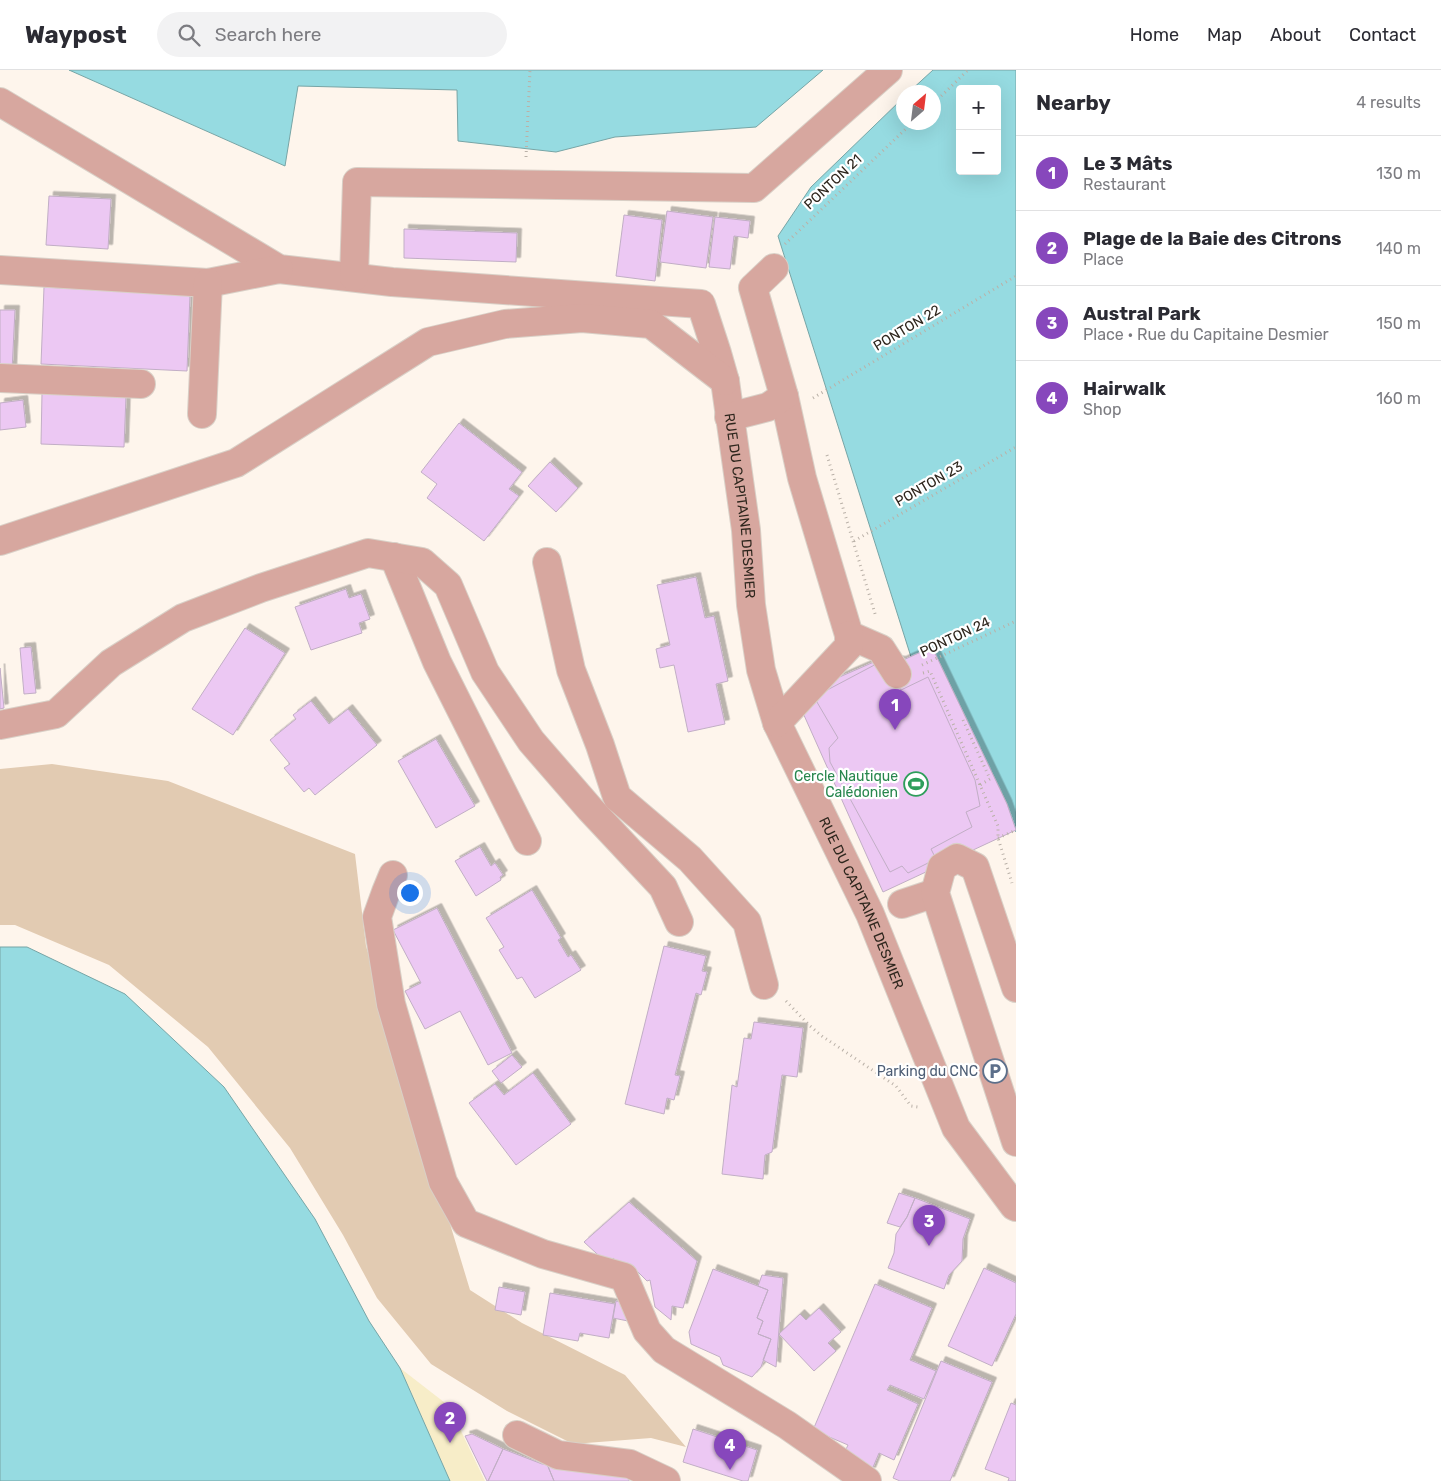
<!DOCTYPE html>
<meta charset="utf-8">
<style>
body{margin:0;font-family:Rubik,sans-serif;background:#f2f2f3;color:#2b2b33}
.controls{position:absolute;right:15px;top:15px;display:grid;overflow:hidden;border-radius:5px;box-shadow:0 5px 20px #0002}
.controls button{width:45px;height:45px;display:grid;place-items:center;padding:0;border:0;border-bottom:1px solid #e1e1e2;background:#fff;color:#2b2b33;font:25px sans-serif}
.compass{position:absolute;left:896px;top:15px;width:45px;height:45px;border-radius:50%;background:#fff;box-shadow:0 5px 20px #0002;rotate:28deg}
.you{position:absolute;left:409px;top:822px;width:18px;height:18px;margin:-12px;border:4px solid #fff;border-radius:50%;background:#1a73e8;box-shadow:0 0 0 8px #1a73e833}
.badge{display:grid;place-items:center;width:32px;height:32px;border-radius:50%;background:#8747bc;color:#fff;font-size:16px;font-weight:700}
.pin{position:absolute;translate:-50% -41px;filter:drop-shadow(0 1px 2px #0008)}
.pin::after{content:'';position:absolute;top:26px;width:18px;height:15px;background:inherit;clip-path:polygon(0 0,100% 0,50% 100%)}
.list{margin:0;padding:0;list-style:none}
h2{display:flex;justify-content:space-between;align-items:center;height:65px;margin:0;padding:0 20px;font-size:21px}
h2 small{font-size:16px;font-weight:400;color:#7c7c81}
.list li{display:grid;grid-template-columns:32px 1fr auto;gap:15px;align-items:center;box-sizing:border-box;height:75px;padding:0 20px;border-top:1px solid #e1e1e2}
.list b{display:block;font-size:19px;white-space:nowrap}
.list p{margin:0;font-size:16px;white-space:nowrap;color:#7c7c81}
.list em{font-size:16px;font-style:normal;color:#7c7c81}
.icon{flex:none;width:28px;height:28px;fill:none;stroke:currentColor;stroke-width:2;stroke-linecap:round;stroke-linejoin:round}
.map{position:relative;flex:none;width:1016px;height:1411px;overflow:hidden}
header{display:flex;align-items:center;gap:30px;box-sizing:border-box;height:70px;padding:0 25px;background:#fff;border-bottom:1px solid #e1e1e2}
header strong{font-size:24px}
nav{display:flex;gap:28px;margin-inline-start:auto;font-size:18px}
.search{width:350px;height:45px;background:#f2f2f3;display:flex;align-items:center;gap:12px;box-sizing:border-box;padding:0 18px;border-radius:28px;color:#7c7c81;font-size:19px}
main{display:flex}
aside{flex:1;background:#fff}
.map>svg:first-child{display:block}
</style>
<header>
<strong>Waypost</strong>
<div class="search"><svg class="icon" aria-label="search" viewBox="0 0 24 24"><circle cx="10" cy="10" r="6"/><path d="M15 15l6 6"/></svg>Search here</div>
<nav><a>Home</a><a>Map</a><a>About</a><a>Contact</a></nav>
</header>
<main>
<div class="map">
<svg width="1016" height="1411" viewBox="0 0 1016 1411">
<defs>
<filter id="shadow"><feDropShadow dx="4.5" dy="-4.5" stdDeviation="0" flood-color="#0004"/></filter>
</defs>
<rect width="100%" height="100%" fill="#fef5ec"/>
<path fill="#e2cbb2" d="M52,694L168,711L355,784L366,876L470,1220L522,1253L625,1305L686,1377L651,1368L573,1374L507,1341L431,1294L377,1228L343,1165L290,1078L208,977L109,895L15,855H0V699Z"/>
<path fill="#f7edc8" d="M400,1298L449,1336L485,1411H450Z"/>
<path fill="#96dbe1" stroke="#77a5a6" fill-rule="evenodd" d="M69,0H823L756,57L615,67L556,82L458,71L457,20L298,16L285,96Z
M933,0H1016V762L1007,734L932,577L911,587L778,166L811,117L903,28L904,52H934V22H909ZM960,19H997V101H960Z
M0,877H27L125,924L224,1017L315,1149L369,1251L400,1298L450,1411H0Z"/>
<path fill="#ecc8f3" stroke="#c1aec5" filter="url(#shadow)" d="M49,126L111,129L108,179L46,175Z
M667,141L713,147L706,198L660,192Z
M624,145L662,150L655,211L616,206Z
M715,147L750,151L748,168L734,166L730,199L709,197Z
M404,159L517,163L516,192L404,188Z
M44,217L190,225L187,301L41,294Z
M0,240H15L12,301L0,300Z
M42,323L126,326L124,377L41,374Z
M23,330L26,357L0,360V333Z
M459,353L522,402L509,419L519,426L484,471L427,428L437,414L421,402Z
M550,392L578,418L556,442L528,416Z
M696,507L705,548L714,546L728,611L716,614L725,654L688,662L674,595L660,598L656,579L670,575L657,515Z
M346,519L349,528L361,524L370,549L359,553L362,563L311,580L295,537Z
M245,558L285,583L233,665L192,639Z
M31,577L36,623L24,624L20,578Z
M932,577L1007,734L1016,760L883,822L803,643L819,616L883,588L901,591Z
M882,591L901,620L928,607L975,710L980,736L966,742L972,757L931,779L936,789L908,803L902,796L890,802L830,692L829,678L838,668L814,627Z
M0,598L4,638L0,639Z
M311,631L329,654L348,639L377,675L315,725L309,718L304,722L284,698L290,694L270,670L296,649L293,645Z
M436,669L475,736L436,758L398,691Z
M480,777L491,796L495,793L503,805L500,807L501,810L476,826L455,791Z
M532,820L561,868L558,870L568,887L571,885L581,900L535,928L522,907L517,909L499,880L504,877L486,848Z
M437,838L512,983L488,995L460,941L425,959L405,921L421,913L393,860Z
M664,876L706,886L702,901L707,902L701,925L696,923L675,1005L680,1006L674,1030L667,1028L664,1044L625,1034Z
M754,952L803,958L797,1007L782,1005L772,1082L765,1085L763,1109L722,1104L732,1015L737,1017L744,968L751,969Z
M512,985L522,997L501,1013L492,1001Z
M533,1003L571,1054L516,1095L469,1033L495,1014L504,1025Z
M899,1123L915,1128L907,1147L900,1157L887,1153Z
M915,1128L970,1149L963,1169L962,1191L949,1205L944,1219L888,1198L894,1183L896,1164L907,1147Z
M629,1132L697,1191L683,1238L672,1236L671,1250L655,1237L650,1210L647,1211L636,1200L630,1204L613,1188L608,1194L584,1172Z
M984,1198L1016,1213V1244L992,1296L948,1276Z
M713,1199L768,1220L757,1248L763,1251L758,1264L771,1269L761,1297L752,1307L723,1295L720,1287L691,1274L689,1262Z
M762,1205L783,1208L776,1297L763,1290L771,1269L758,1264L763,1251L757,1248L768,1220L758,1216Z
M875,1214L932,1238L910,1290L936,1301L924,1329L890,1315L887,1320L918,1334L894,1390L879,1383L871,1402L841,1390L848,1375L813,1360Z
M499,1217L525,1222L521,1245L495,1240Z
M550,1223L615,1234L609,1268L580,1263L578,1271L543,1265Z
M616,1231L631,1233L628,1251L613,1248Z
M819,1238L841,1262L828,1273L836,1281L814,1301L779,1264L800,1244L806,1250Z
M941,1291L992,1312L950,1411H900L893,1408Z
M1011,1333L1016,1335V1411H1008L1009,1408L985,1399Z
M693,1359L757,1380L748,1411H743L683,1392Z
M472,1364L503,1379L488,1411H487L465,1366Z
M503,1379L542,1394H547L554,1411H488Z
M547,1394L630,1401L629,1411H554Z"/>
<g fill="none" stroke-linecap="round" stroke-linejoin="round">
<g stroke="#d9d0c7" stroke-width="30">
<g id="minor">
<path id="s1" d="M0,32L279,199L392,212L701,234L717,283L725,311L746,460L751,535L761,600L777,653L870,844L956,1058L1014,1136L1016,1137"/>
<path d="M0,200L208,213L279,199"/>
<path d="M354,207L357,112L754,118L888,0"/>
<path d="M0,308L141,314"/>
<path d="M784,326L802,408L849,565L881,579L897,604"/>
<path d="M202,344L208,213"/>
<path d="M729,347L768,337L784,326L753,218L774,198"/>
<path d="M0,471L236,393L428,272L505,254L582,248L651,254L725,311"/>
<path d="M394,487L437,592L527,771"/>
<path d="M547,492L571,600L600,675L617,727L690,789L747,852L764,915"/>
<path d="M777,653L849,576V565"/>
<path d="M0,655L56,644L111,593L183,548L261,518L368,483L422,492L448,515L485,602L531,671L590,739L663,817L679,852"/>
<path d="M393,805L386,822L377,847L391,934L443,1112L466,1153L543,1184L624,1207L647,1261L664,1280L787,1355L867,1411"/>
<path d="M902,834L935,823"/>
<path d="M1016,918L975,797L957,788L942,797L935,823L1016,1072"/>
<path d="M517,1365L558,1385L630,1394L666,1411"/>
</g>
</g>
<path stroke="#bab1a8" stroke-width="3" stroke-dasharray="1 4" stroke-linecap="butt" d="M934,33L968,0
M526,87L530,0
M785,174L913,52
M813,328L1016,206
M827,385L876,547
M854,471L1016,377
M922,595L1016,551
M923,603L930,601L998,756V768L1012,813
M963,650L990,709L980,715
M998,768L1016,760
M786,931L810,956L822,966L896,1016L911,1036L918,1037"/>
<use href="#minor" stroke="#d7a79f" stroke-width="28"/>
</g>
<defs>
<g id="stadium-ring" transform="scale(1.25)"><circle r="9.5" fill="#fff" stroke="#2e9e5b" stroke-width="1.5"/><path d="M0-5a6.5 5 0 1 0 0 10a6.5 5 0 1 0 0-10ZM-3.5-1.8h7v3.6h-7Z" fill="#2e9e5b"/></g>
<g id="parking-ring" transform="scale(1.25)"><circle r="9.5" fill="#fff" stroke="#5c6f8a" stroke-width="1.5"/><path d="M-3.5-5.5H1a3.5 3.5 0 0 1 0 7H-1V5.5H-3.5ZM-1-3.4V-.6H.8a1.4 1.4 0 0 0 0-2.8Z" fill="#5c6f8a"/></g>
</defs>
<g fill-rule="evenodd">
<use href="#stadium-ring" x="916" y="714"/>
<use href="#parking-ring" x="995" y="1001"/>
</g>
<g text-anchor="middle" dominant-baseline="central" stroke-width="4.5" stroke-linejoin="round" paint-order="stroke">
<g font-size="14" fill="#2e261d" stroke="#fff">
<text transform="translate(833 112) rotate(-43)">PONTON 21</text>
<text transform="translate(907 258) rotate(-31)">PONTON 22</text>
<text transform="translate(929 414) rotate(-30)">PONTON 23</text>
<text stroke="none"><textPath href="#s1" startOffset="955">RUE DU CAPITAINE DESMIER</textPath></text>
<text transform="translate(955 567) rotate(-25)">PONTON 24</text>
<text stroke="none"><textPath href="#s1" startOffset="1375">RUE DU CAPITAINE DESMIER</textPath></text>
</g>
<g font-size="14" fill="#27864d" stroke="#fff" text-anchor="end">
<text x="898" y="706">Cercle Nautique<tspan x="898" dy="16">Calédonien</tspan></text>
</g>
<g font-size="14" fill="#4e5e75" stroke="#fff" text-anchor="end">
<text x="978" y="1001">Parking du CNC</text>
</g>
</g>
</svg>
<div class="controls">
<button>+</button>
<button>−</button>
</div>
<svg class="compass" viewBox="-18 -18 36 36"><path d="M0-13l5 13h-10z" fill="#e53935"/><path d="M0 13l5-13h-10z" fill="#7c7c81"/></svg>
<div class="you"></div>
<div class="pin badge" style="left:895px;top:660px">1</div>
<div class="pin badge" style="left:450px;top:1373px">2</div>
<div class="pin badge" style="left:929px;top:1176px">3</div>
<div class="pin badge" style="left:730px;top:1400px">4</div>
</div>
<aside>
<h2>Nearby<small>4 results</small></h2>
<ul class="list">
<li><span class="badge">1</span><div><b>Le 3 Mâts</b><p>Restaurant</p></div><em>130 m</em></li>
<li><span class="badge">2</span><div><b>Plage de la Baie des Citrons</b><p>Place</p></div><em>140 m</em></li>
<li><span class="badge">3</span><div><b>Austral Park</b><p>Place · Rue du Capitaine Desmier</p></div><em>150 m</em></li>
<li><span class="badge">4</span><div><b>Hairwalk</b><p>Shop</p></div><em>160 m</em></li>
</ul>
</aside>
</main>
